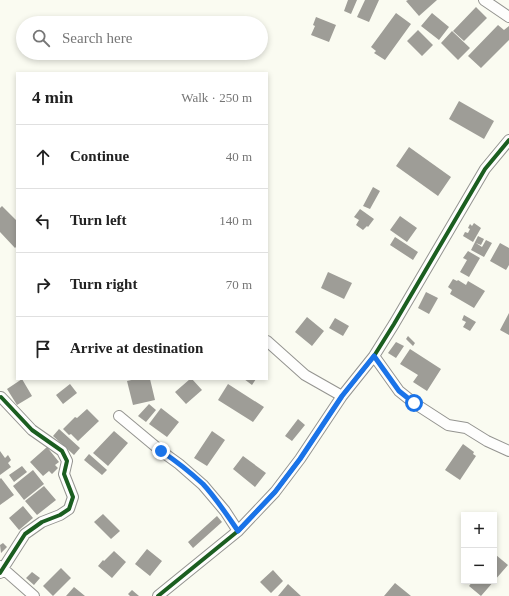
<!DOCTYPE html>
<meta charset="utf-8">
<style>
body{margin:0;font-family:Georgia,serif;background:#f2f2f2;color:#222}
.controls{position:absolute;right:12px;bottom:12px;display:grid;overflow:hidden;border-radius:0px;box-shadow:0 2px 6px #0003}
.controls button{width:36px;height:36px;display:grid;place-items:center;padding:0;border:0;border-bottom:1px solid #e0e0e0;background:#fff;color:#222;font:20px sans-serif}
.stop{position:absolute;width:12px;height:12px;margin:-9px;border:3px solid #1a73e8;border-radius:50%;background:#fff}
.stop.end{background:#1a73e8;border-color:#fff;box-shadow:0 1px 4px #0008}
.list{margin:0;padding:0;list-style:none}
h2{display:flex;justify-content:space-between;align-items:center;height:52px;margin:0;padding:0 16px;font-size:17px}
h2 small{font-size:13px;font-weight:400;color:#767676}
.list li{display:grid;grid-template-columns:26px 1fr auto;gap:12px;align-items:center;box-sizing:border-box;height:64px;padding:0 16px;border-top:1px solid #e0e0e0}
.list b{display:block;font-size:15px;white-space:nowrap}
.list em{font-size:13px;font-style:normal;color:#767676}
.icon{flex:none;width:22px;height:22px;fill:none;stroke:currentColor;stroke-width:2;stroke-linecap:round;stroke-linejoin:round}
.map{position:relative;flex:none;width:509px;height:596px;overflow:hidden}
.search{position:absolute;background:#fff;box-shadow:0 2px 6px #0003;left:16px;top:16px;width:252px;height:44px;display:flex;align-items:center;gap:10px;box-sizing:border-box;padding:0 14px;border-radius:22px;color:#767676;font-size:15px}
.panel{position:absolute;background:#fff;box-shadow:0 2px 6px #0003;left:16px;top:72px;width:252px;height:308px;border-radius:0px}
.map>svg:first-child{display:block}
</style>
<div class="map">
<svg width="509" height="596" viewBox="0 0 509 596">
<rect width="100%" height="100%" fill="#fafbf1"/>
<path fill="#9e9d97" d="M348,0H357L351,14L344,11Z
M365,0H379L369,22L357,17Z
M408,0H437L419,16L406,1Z
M476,7L487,18L464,41L453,31Z
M396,13L411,24L385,60L374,53L376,51L371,47Z
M432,13L449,27L439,40L421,26Z
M316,17L336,25L329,42L311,35L315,26L313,25Z
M498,25L504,30L509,26V40L481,68L468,56Z
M418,30L433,45L422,56L407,41Z
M452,31L470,48L458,60L441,43Z
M459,101L494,121L484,139L449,119Z
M409,147L451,177L438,196L396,166Z
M373,187L380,191L370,209L363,206Z
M2,206L17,221V246L15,248L0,232V208Z
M360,209L374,219L368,227L367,226L363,230L356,225L359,220L354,217Z
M400,216L417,228L407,242L390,230Z
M474,223L481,228L473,242L463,236L465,232L468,233L470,229L468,228L470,224L472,226Z
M478,236L484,239L481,245L476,243L482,247L486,240L492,243L484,257L471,250Z
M395,237L418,252L413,260L390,245Z
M500,243L509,248V265L506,270L490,261Z
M468,251L480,258L469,277L460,272L467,260L463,258Z
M328,272L352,283L344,299L321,288Z
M453,279L457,281L458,280L466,285L468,281L485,291L474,308L450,294L452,290L448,287Z
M426,292L438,298L429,314L418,308Z
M509,313V335L500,330Z
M464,315L476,322L470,331L463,327L466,322L462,320Z
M307,317L324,331L312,346L295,332Z
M335,318L349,326L343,336L329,328Z
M408,336L415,343L413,346L406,339Z
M396,342L404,346L396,358L388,353Z
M410,349L441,369L427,391L413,382L418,375L400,364Z
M22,379L32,396L17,405L7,389Z
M136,379H150L155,400L133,405L127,381Z
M190,379H192L202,390L186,404L175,392Z
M244,379H256L252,385Z
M70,384L77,393L63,404L56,395Z
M228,384L264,407L253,422L218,400Z
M149,404L156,410L146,422L138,416Z
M161,408L179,422L167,437L149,424Z
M87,409L99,421L78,441L71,434L69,435L63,429L75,417L77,418Z
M298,419L305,425L292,441L285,436Z
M59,429L80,448L74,455L53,436Z
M114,431L128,443L108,466L93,453Z
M212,431L225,440L207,466L194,458Z
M463,444L474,452L473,454L476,456L460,480L445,470Z
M47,447L59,462L55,465L58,468L52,474L49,471L43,476L30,462Z
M0,451L5,458L8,455L11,460L8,463L11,467L0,475Z
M89,454L107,470L102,475L84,460Z
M243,456L266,473L255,487L233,469Z
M22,466L27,472L14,482L9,475Z
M33,470L44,484L24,500L13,486Z
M1,478L14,495L0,505V479Z
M44,486L56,500L37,515L25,501Z
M23,506L33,518L19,530L9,518Z
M103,514L120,531L111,539L94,522Z
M217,516L222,522L193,548L188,542Z
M3,543L7,547L1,553L0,545Z
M147,549L162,561L150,576L135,564Z
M114,551L126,562L112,578L98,566L103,560L104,561Z
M496,555L508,565L481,596L469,586L473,581H494V557Z
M61,568L71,578L53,596L43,586Z
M273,570L283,581L271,593L260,582Z
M32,572L40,578L34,585L26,578Z
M395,583L411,596H384Z
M288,584L301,596H278Z
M74,587L85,596H66Z
M132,590L139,596H130L128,594Z"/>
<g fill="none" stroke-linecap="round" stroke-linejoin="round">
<g stroke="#949490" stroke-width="12">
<path id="minor" d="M484,0L509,17
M267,341L305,375L342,396
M374,356L399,391L414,403L448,425L466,428L487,441L509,451
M119,416L161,451L179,464L203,485L225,511L238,531
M0,566L34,596
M0,573L25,534L42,522L60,515L69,509L73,497L64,474L67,461L62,451L32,430L1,397
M158,596L238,531L275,492L300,459L342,396L374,356L394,324L485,169L509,140"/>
</g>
<use href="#minor" stroke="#fefefd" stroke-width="10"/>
<g stroke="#fff" stroke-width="6">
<path id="cycleway" d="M0,573L25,534L42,522L60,515L69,509L73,497L64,474L67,461L62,451L32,430L1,397
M158,596L238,531L275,492L300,459L342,396L374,356L394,324L485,169L509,140"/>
</g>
<use href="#cycleway" stroke="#1b5e20" stroke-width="4"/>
</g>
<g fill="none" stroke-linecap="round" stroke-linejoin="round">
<path stroke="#1a73e8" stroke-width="5" d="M161,451C176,461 190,472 203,484C216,498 227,515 238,531L275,492L300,459L342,396L374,356L399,391L414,403"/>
</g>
</svg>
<div class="controls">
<button>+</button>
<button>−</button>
</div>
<div class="stop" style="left:414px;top:403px"></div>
<div class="stop end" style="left:161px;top:451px"></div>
<div class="search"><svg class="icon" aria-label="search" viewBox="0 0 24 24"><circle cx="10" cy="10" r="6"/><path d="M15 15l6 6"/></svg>Search here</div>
<section class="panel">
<h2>4 min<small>Walk · 250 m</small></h2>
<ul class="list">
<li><svg class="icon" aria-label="ahead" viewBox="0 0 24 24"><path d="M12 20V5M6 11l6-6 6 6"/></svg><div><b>Continue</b></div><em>40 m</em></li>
<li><svg class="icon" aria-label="left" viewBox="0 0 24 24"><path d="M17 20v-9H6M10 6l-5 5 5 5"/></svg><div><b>Turn left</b></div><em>140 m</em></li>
<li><svg class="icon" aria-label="right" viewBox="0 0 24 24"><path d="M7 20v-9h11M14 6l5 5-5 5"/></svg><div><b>Turn right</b></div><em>70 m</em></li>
<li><svg class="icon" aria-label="arrive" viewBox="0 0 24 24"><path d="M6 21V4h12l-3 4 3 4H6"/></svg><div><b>Arrive at destination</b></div></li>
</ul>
</section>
</div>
